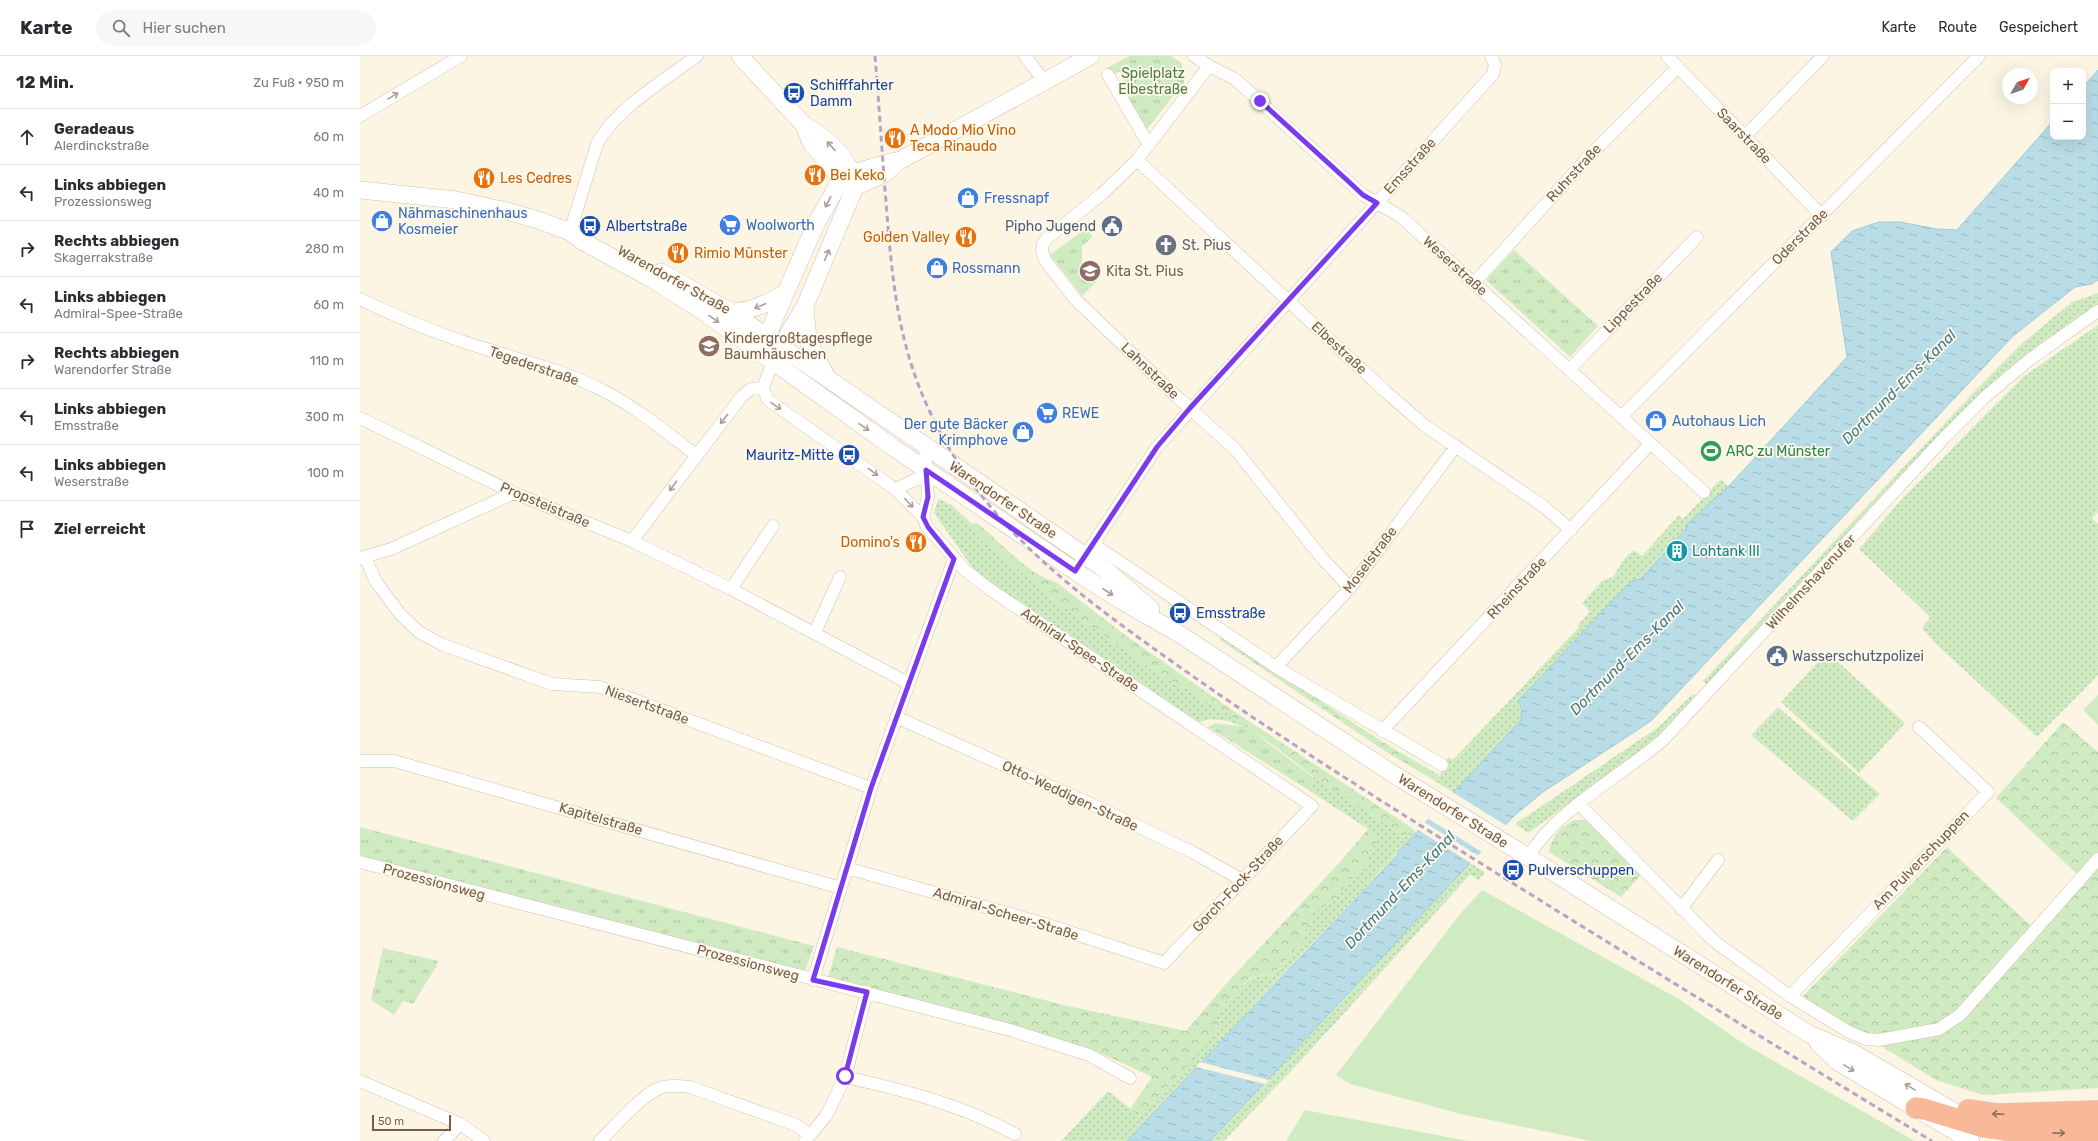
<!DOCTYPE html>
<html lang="de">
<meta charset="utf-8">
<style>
body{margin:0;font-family:Rubik,sans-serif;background:#f7f7f7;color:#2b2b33}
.controls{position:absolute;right:12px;top:12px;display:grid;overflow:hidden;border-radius:8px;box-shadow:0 4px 16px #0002}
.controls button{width:36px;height:36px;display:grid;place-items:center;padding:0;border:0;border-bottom:1px solid #e1e1e2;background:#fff;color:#2b2b33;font:20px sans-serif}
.compass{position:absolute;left:1642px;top:12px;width:36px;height:36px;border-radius:50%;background:#fff;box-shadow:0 4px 16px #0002;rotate:50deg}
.scale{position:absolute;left:12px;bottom:10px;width:79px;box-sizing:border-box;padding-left:4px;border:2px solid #775c49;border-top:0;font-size:11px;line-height:14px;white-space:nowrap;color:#775c49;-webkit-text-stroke:3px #fff9eb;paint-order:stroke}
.stop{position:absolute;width:12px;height:12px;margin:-9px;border:3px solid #7c3aed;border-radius:50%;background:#fff}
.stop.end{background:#7c3aed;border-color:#fff;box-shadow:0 1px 4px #0008}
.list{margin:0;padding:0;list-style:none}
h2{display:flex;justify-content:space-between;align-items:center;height:52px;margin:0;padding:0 16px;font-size:17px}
h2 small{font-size:13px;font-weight:400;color:#7c7c81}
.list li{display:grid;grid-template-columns:26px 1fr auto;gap:12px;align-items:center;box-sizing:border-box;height:56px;padding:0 16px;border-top:1px solid #e1e1e2}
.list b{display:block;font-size:15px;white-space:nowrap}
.list p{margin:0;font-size:13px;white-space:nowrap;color:#7c7c81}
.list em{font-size:13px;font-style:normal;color:#7c7c81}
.icon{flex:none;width:22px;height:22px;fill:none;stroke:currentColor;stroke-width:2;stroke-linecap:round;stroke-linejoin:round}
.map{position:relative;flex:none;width:1738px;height:1085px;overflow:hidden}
header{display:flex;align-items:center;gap:24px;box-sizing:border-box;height:56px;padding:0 20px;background:#fff;border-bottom:1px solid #e1e1e2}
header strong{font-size:19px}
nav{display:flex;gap:22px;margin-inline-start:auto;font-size:14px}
.search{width:280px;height:36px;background:#f7f7f7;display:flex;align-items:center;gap:10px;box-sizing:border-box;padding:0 14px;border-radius:22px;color:#7c7c81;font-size:15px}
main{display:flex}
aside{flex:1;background:#fff}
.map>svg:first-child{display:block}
</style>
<header>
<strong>Karte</strong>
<div class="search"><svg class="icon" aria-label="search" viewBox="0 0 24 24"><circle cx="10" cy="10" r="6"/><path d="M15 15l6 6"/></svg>Hier suchen</div>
<nav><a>Karte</a><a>Route</a><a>Gespeichert</a></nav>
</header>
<main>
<aside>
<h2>12 Min.<small>Zu Fuß · 950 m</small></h2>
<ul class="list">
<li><svg class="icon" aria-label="ahead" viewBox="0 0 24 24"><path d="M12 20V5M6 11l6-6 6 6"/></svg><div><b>Geradeaus</b><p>Alerdinckstraße</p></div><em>60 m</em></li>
<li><svg class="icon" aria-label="left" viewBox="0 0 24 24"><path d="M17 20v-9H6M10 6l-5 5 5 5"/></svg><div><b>Links abbiegen</b><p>Prozessionsweg</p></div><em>40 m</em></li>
<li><svg class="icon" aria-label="right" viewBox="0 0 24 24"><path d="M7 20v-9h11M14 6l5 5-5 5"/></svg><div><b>Rechts abbiegen</b><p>Skagerrakstraße</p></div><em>280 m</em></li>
<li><svg class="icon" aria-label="left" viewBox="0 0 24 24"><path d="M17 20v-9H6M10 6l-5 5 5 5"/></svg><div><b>Links abbiegen</b><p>Admiral-Spee-Straße</p></div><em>60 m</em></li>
<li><svg class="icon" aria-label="right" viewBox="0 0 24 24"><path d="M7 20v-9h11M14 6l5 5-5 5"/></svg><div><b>Rechts abbiegen</b><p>Warendorfer Straße</p></div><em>110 m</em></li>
<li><svg class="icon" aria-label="left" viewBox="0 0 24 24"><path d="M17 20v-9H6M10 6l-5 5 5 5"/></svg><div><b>Links abbiegen</b><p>Emsstraße</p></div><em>300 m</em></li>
<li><svg class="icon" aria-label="left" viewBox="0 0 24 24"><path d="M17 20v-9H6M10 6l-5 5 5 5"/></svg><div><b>Links abbiegen</b><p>Weserstraße</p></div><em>100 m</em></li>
<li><svg class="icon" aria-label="arrive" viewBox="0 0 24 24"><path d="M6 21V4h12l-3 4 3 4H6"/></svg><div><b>Ziel erreicht</b></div></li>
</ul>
</aside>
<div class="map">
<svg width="1738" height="1085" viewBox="0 0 1738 1085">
<defs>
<pattern id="grass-dots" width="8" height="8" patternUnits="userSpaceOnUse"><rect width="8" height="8" fill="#d0ebc2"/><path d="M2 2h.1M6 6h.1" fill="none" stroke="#aec2a0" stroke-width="1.8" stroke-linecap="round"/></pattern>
<pattern id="forest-crowns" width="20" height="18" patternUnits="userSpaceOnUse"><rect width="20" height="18" fill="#d0ebc2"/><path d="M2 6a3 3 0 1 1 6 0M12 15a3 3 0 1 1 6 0" fill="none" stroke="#aec2a0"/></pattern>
<pattern id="park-tufts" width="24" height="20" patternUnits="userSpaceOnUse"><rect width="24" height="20" fill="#d0ebc2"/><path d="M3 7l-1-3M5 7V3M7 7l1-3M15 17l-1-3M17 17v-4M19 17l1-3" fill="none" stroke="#aec2a0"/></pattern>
<pattern id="water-ripples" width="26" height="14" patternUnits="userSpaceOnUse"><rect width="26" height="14" fill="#b8dde7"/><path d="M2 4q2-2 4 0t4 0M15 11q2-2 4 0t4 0" fill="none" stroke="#9ab6bd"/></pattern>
</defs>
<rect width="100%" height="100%" fill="#fdf5e4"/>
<path fill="url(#grass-dots)" d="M1738,237V249L1668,299L1347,629L1343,625L1615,335L1661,288L1712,246Z
M1738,269V456L1732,462L1738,468V619L1677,681L1576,588L1562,572L1570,561L1499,493L1540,445L1664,320Z
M1361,423L1368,431L1327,468V472L1281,523L1271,525L1158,645L1162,653L1161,664L1094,737L1075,725L1087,709L1083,706L1089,701L1093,704L1219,571L1218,569L1230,556L1222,547L1242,525L1253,521L1264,503L1274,494L1282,500L1319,459L1323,463Z
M580,443L593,450L625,489L658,513L692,543L791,613L888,670L955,721L1044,780L1052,772L1056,777L767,1085H701L748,1035L780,1060L854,957L865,954L866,944C889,930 881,920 912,919L942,887L945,875L952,865L953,856C973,846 981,843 989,821L1002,815L1007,810L1010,793L1020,783L1008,773L950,735L954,721C924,699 878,652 839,666L791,636L617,518L574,457L577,446Z
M1467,596L1545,667L1499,717L1421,646Z
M1333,638L1336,640L1301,682L1168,777L1155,768L1297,672Z
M1418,651L1520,738L1493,765L1391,679Z
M1110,807L1125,816L1119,824L1110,819L936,1010L864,1085H850Z"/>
<path fill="url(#forest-crowns)" d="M593,450L612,468L617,467C639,484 670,521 696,526L765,579L878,658L1052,772L1044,780L955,721L888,670L791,613L692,543L658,513L625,489Z
M862,580L1021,685L1079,719L1075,725L1028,697L860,584Z
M1703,666L1738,696V1032L1623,1039L1576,1024L1442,941L1587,791L1671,870L1717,818L1636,742Z
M1214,764H1225L1282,818L1261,841L1189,796C1192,780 1199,772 1214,764Z
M1008,773L1020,783L1010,793L1007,810L1002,815L989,821C981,843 973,846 953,856L952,865L945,875L942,887L912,919C885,919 888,925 871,943L866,944L865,954L854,957L861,973L780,1060L770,1053L792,1021L738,996L583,951L468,921L477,891L708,950L826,975L865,929L979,807Z"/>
<path fill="url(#park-tufts)" d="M769,0H811L822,8L824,26L785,76L766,43L773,39L760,15L751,19L747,12Z
M726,172L733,181L722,190V206L737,225L722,240L690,199Z
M1154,194L1238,270L1210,301L1126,224Z
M855,667L887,671L954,722L950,735L848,671Z
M0,771L454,890L445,915L0,801Z
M23,892L78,905L76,911L53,948L43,945L34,959L11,944Z"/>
<path fill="#d0ebc2" d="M1738,639V669L1723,654Z
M1122,834L1319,943L1384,988L1555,1085H1231L1101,1058L990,1028L976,1019L1101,857Z
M945,1054L1109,1085H926Z"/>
<path fill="url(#water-ripples)" stroke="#9eccda" d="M1738,14V224L1732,228L1715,231L1653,280L1291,665L1183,736L1155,759L850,1085H767L1037,799L1039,795L1161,664L1162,653L1158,645L1271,525L1281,523L1327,472V468L1368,431L1487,301L1471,196L1492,175L1519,166H1540L1577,173L1597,174L1693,65V81H1723V31Z"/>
<path fill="#fdf5e4" d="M1092,736L1147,770L1122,796L1067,762Z
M1064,766L1119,800L1112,808L1057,773Z
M840,1006L909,1024L905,1028L836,1011Z"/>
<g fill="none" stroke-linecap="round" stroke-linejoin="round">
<g stroke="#d1c0ad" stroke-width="13">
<path id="street" d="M665,0L684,25
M834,0L849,10L875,23L1003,139L1040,160L1344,436
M1307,0L1462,160
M849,10L777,104L1026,336L1064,369L1183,450L1211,474
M748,19L789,89
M0,60L101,0
M1385,80L1463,0
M777,104L742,138L686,183L683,188L682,195L685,204L715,243L817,341L875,393L962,502L990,532
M210,176L237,88C255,53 305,24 337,0
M1114,227L1230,99L1318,11
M0,243C33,259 66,273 101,285C148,301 199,312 244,335C277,352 307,377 336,399
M413,305L403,332L408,344L535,433L563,461L567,471L605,514L628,532L952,750L804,907L682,867L487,812
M1209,314L1337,181
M1261,361L1619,0
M0,362L154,437L272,485L371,533L548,627
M535,433L557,423L566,414
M563,461L568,441L565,391
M272,485L382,340L391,333L403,332
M733,488L916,611L1082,709
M5,501L16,526L40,558L59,576L83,589L192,628L240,631L511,732
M0,502L31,493L154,437
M721,506L797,391L1133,18L1135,9L1131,0
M371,533L413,470
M455,576L480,521
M916,611L990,532L1096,390
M536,661L733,749L834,797L882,824
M1022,675L1290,388
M0,705H34L481,832
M1219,748L1354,885L1430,940L1489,976L1506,983L1519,984L1579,973L1600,959L1738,803
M1168,801C1197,753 1260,721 1303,684L1585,381L1625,341L1669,304L1738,255
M0,806L650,974L729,999L770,1022
M1321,853L1358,804
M453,924L511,732L594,503
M1430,940L1628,736L1559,671
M485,1021C544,1034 602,1049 655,1078
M0,1025L100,1068L124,1085
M84,1085L100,1068
M240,1085C253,1072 286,1034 303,1031C312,1029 321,1030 330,1031L436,1069L450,1079
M445,1085L466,1060L485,1021L507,936"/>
</g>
<g stroke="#d4c0aa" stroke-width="18">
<path id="secondary" d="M380,0L444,69L451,87L482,124L491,129
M444,69C467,82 490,102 495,129
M0,134L96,144L147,155L181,165L210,176L222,185L290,222L341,254L534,392L715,515L760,544L821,579L1030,716L1199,820L1449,978L1492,996L1595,1056
M301,216L371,256L640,441L747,515L791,553
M445,250L448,284L467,322
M371,256C392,255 408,247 426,237
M409,291L407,282L416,259L455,170L479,127L493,117L535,105
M415,300L445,250L495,131L524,118L539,105L731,0
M1458,987L1478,1006L1611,1085"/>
</g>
<g stroke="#dcd5d0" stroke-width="22">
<path id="highway" d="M1556,1052L1564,1053L1620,1070L1660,1076H1738
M1608,1054L1636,1058L1738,1055"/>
</g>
<use href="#street" stroke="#fff" stroke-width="12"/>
<use href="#secondary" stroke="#fff" stroke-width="17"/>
<use href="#highway" stroke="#f9b999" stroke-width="21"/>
<path stroke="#b9a2c7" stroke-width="3" stroke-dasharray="6 4" stroke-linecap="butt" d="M515,0C519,48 522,97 526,146C532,221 537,288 571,358C627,477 727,545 831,619C921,682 1015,741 1109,800C1263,896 1417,991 1572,1085"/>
</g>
<defs><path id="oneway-shaft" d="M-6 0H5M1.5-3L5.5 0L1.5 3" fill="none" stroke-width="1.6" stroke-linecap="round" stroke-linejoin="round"/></defs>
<g stroke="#ad9d92">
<use href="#oneway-shaft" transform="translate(33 40) rotate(-31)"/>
<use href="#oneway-shaft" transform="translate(471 90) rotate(-133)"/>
<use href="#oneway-shaft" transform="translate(468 146) rotate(118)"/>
<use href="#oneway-shaft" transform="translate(467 199) rotate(-67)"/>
<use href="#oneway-shaft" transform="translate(400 250) rotate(157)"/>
<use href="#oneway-shaft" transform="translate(354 263) rotate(35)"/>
<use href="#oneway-shaft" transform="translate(416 350) rotate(34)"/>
<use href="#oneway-shaft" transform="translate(364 363) rotate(128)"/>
<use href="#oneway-shaft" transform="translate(504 371) rotate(35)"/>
<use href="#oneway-shaft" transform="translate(513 416) rotate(36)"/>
<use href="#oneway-shaft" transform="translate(313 430) rotate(127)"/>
<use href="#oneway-shaft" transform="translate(549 447) rotate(46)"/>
<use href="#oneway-shaft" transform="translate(748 536) rotate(33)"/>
<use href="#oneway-shaft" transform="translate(1489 1012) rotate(31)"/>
<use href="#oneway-shaft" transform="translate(1550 1031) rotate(-149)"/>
</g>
<g stroke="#916f59">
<use href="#oneway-shaft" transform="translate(1638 1058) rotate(-178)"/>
<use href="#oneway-shaft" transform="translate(1699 1077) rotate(-1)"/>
</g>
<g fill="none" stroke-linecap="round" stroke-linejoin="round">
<path stroke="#7c3aed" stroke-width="5" d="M485,1020L507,936L453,924L511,732L594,503L568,471L563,461L568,441L566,414L715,515L797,391L830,352L1017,147L1003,139L988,125L900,45"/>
</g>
<defs>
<g id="bus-disc" transform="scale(1.15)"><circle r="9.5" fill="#1a4fb4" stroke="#fff9eb"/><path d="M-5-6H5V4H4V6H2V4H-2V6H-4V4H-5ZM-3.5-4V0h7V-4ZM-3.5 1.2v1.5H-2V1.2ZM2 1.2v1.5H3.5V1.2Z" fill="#fff"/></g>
<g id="restaurant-disc" transform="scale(1.15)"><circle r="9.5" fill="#e8710a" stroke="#fff9eb"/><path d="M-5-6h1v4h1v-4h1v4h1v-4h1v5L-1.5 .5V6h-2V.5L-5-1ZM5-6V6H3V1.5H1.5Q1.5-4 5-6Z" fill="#fff"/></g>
<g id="shop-disc" transform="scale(1.15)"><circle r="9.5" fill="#3f7fe0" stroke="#fff9eb"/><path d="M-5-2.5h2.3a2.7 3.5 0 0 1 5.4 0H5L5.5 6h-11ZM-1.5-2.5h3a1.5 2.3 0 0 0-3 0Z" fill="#fff"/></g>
<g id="supermarket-disc" transform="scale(1.15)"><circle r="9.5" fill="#3f7fe0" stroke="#fff9eb"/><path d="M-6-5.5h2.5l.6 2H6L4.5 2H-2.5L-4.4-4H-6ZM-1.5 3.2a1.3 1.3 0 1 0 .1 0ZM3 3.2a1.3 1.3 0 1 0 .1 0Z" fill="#fff"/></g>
<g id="civic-disc" transform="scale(1.15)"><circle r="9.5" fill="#5c6f8a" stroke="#fff9eb"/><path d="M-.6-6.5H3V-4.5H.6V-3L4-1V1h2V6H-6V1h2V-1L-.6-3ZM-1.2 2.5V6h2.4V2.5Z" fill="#fff"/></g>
<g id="church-disc" transform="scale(1.15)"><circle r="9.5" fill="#6b7280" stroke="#fff9eb"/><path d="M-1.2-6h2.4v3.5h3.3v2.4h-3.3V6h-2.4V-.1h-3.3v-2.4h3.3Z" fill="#fff"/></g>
<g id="school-disc" transform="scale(1.15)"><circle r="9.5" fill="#8d6e63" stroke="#fff9eb"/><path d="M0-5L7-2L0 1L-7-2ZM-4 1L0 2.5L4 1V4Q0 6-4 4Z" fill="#fff"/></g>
<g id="stadium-disc" transform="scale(1.15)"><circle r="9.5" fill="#2e9e5b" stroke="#fff9eb"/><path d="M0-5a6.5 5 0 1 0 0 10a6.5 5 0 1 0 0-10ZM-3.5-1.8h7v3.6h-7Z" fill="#fff"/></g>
<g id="building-disc" transform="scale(1.15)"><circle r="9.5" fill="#0f9aa8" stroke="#fff9eb"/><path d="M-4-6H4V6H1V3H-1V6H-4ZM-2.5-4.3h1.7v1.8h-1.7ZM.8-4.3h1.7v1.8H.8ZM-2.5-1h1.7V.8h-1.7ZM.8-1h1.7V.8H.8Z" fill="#fff"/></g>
</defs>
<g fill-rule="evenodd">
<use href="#bus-disc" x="434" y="37"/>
<use href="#restaurant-disc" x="535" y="82"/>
<use href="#restaurant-disc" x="455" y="119"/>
<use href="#restaurant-disc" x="124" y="122"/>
<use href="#shop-disc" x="608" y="142"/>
<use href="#shop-disc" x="22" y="165"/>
<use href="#supermarket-disc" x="370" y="169"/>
<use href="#bus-disc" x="230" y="170"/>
<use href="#civic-disc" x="752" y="170"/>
<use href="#restaurant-disc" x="606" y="181"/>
<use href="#church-disc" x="806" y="189"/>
<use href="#restaurant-disc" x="318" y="197"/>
<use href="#shop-disc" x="577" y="212"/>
<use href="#school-disc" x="730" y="215"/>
<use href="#school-disc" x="349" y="290"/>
<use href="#supermarket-disc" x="687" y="357"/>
<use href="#shop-disc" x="1296" y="365"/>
<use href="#shop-disc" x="663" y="376"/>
<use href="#stadium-disc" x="1351" y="395"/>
<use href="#bus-disc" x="489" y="399"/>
<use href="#restaurant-disc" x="556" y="486"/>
<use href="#building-disc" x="1317" y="495"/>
<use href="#bus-disc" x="820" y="557"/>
<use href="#civic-disc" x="1417" y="600"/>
<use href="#bus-disc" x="1153" y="814"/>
</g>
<g text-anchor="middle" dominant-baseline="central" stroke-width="3.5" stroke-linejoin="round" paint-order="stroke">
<g font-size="14" fill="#4d7d40" stroke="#fff9eb">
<text x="793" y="17">Spielplatz<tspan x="793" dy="16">Elbestraße</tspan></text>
</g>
<g font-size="14" fill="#164399" stroke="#fff9eb" text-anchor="start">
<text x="450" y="29">Schifffahrter<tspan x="450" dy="16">Damm</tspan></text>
<text x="246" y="170">Albertstraße</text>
<text x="474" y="399" text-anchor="end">Mauritz-Mitte</text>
<text x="836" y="557">Emsstraße</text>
<text x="1168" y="814">Pulverschuppen</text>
</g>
<g font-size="14" fill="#c56008" stroke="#fff9eb" text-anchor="start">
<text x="550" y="74">A Modo Mio Vino<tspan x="550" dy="16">Teca Rinaudo</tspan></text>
<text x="470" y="119">Bei Keko</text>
<text x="140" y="122">Les Cedres</text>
<text x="590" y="181" text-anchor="end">Golden Valley</text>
<text x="334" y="197">Rimio Münster</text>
<text x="540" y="486" text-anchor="end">Domino's</text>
</g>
<g font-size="14" fill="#775c49" stroke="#fff9eb">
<text transform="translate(1384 80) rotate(46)">Saarstraße</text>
<text transform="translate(1050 110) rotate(-48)">Emsstraße</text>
<text transform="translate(1214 117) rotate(-47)">Ruhrstraße</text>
<text transform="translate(1440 181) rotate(-45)">Oderstraße</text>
<text transform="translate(1095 210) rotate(42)">Weserstraße</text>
<text transform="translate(314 224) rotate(29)">Warendorfer Straße</text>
<text transform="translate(1273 247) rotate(-46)">Lippestraße</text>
<text transform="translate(979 292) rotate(43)">Elbestraße</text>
<text transform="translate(174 310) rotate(19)">Tegederstraße</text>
<text transform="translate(790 315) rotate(44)">Lahnstraße</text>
<text transform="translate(643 444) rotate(34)">Warendorfer Straße</text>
<text transform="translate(185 449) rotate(23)">Propsteistraße</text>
<text transform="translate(1010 504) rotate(-53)">Moselstraße</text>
<text transform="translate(1451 526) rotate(-47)">Wilhelmshavenufer</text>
<text transform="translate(1157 532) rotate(-47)">Rheinstraße</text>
<text transform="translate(720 594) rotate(34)">Admiral-Spee-Straße</text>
<text transform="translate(287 649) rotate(20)">Niesertstraße</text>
<text transform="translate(710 740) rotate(25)">Otto-Weddigen-Straße</text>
<text transform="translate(1093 755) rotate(32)">Warendorfer Straße</text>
<text transform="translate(241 763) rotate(16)">Kapitelstraße</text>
<text transform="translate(1561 804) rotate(-46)">Am Pulverschuppen</text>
<text transform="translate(74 826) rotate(15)">Prozessionsweg</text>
<text transform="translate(878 828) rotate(-47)">Gorch-Fock-Straße</text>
<text transform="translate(646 858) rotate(17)">Admiral-Scheer-Straße</text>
<text transform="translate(388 907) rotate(15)">Prozessionsweg</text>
<text transform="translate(1368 927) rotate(32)">Warendorfer Straße</text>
</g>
<g font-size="14" fill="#366cbe" stroke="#fff9eb" text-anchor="start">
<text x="624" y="142">Fressnapf</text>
<text x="38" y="157">Nähmaschinenhaus<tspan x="38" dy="16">Kosmeier</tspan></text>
<text x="386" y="169">Woolworth</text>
<text x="592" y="212">Rossmann</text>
<text x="702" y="357">REWE</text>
<text x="1312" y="365">Autohaus Lich</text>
<text x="648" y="368" text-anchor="end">Der gute Bäcker<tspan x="648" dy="16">Krimphove</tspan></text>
</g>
<g font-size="14" fill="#4e5e75" stroke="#fff9eb" text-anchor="end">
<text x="736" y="170">Pipho Jugend</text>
<text x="1432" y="600" text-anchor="start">Wasserschutzpolizei</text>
</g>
<g font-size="14" fill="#5b616d" stroke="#fff9eb" text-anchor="start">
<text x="822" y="189">St. Pius</text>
</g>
<g font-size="14" fill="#785e54" stroke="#fff9eb" text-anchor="start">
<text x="746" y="215">Kita St. Pius</text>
<text x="364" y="282">Kindergroßtagespflege<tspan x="364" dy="16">Baumhäuschen</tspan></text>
</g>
<g font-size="14" fill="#27864d" stroke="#fff9eb" text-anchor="start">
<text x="1366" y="395">ARC zu Münster</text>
</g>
<g font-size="14" fill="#0d838f" stroke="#fff9eb" text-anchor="start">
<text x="1332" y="495">Lohtank III</text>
</g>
<g font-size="15" font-style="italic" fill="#417a8b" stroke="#fff9eb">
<text transform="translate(1539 331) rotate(-45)">Dortmund-Ems-Kanal</text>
<text transform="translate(1267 602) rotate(-45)">Dortmund-Ems-Kanal</text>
<text transform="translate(1040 834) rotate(-47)">Dortmund-Ems-Kanal</text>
</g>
</g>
</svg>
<div class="controls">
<button>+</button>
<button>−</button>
</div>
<svg class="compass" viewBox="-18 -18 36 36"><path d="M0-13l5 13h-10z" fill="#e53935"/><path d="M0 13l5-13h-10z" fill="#7c7c81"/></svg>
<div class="scale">50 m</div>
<div class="stop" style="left:485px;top:1020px"></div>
<div class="stop end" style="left:900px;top:45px"></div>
</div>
</main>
